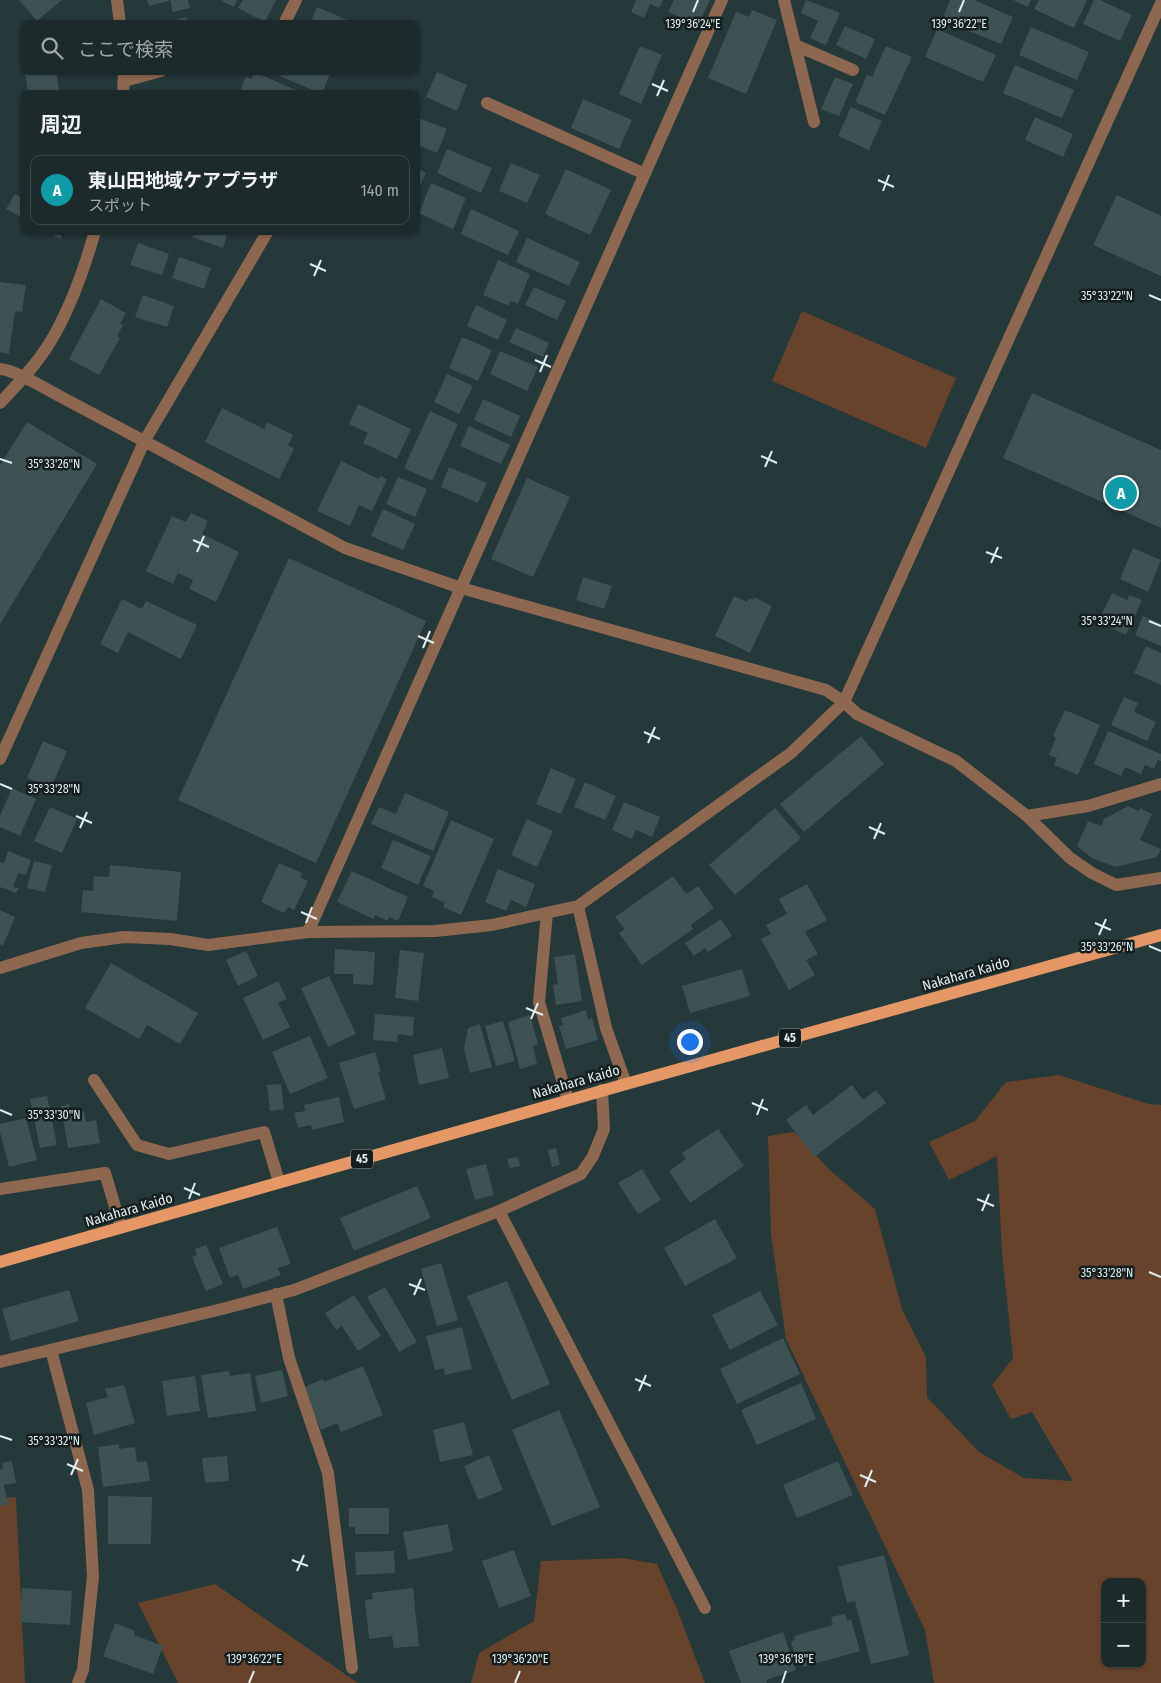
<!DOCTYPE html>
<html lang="ja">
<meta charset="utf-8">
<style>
body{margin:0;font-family:"Fira Sans Condensed","Noto Sans JP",sans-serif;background:#293638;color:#f1f3f6}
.controls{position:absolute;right:15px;bottom:15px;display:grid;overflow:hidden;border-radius:10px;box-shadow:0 1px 4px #0004}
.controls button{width:45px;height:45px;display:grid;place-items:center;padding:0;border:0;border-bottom:1px solid #3a4648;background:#1c2a2c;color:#f1f3f6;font:25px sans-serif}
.you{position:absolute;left:689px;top:1041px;width:18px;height:18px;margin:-12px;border:4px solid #fff;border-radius:50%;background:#1a73e8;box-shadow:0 0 0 8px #1a73e833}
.badge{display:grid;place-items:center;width:32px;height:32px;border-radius:50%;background:#bca0f2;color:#fff;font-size:16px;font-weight:700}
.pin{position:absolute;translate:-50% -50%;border:2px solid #fff;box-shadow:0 1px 5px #0006}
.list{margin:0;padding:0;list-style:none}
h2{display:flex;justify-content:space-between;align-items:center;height:65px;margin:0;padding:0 20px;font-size:21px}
h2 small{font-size:16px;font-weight:400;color:#a0a7a9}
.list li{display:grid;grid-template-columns:32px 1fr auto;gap:15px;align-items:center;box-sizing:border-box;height:70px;margin:0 10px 10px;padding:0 10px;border:1px solid #3a4648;border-radius:10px}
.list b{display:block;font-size:19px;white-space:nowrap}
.list p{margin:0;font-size:16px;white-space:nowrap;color:#a0a7a9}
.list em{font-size:16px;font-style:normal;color:#a0a7a9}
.icon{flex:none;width:28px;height:28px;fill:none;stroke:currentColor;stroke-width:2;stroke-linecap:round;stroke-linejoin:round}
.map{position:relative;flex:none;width:1161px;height:1683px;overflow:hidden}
.search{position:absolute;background:#1c2a2c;box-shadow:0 1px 4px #0004;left:20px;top:20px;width:400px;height:55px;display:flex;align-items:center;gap:12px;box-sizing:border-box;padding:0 18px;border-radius:10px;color:#a0a7a9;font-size:19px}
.panel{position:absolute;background:#1c2a2c;box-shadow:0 1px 4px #0004;left:20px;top:90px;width:400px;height:145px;border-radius:10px}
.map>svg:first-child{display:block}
</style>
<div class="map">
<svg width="1161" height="1683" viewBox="0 0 1161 1683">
<rect width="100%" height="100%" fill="#25383a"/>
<path fill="#67432c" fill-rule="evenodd" d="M802,311L956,378L926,448L772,381Z
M1059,1075L1148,1104L1161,1105V1683H934L925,1630L786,1339L771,1234L768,1136L794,1132L830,1170L875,1209L902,1309L926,1357L927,1397L979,1452L1024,1478L1073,1481L1032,1412L1011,1419L992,1385L1013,1358L1002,1252L997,1156L949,1180L929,1142L975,1121L1006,1082ZM1105,1582H1142V1664H1105Z
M16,1497L25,1683H0V1498Z
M623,1558L657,1564L677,1609L705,1683H471L479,1653L534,1621L541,1561Z
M215,1584L358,1683H178L138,1603Z"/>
<path fill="#3e5254" d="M19,0H62L37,21Z
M147,0H169V1L149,6Z
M170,0H188L190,8L173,12Z
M222,0H237L234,7L221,1Z
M243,0H276L265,22L238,8Z
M636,0H663L659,8L650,4L644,18L631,12Z
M674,0H710L698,25L668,12Z
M806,0L840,13L826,45L810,38L818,21L801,13Z
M950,0H974L1013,17L1001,44L942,20Z
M1013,0H1031L1028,7Z
M1039,0H1087L1074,28L1034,9Z
M1094,0H1100L1132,15L1120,41L1083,24Z
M317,7L357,24H310Z
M752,10L777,20L746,94L708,78L736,12L749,17Z
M187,17L188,24H161V23Z
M845,26L875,39L866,59L836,45Z
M1031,27L1089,52L1077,80L1019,55Z
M937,29L996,55L983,82L925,57Z
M640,46L662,55L641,104L619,94Z
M886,46L912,57L885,115L855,102L867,75L872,77Z
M1015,65L1074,90L1062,118L1003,93Z
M25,71H56L59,90L28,94Z
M268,71H331L322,94Z
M254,72L305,94H239L246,77L252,79Z
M437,72L467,85L457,111L426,97Z
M835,77L853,84L839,116L821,109Z
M583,99L632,120L619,149L571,128Z
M851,107L882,121L869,150L838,136Z
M416,117L447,129L437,153L416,144Z
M1035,117L1073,134L1063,157L1025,140Z
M447,149L492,168L481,193L437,173Z
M511,163L540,175L527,203L499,191Z
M416,168L426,173L416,194Z
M566,169L611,190L590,235L545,214Z
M431,183L466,198L453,229L419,213Z
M15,194L24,199V219L6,209Z
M1117,195L1161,216V276L1093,245Z
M471,209L519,231L508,255L461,234Z
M46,231H64L60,239Z
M194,231H228L223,248L192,237Z
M527,238L580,262L569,286L516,262Z
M138,243L169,254L162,275L130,265Z
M179,257L211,268L204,289L172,278Z
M498,260L530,274L518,304L511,301L509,306L483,295Z
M0,282L26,285L22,312L15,311L9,354L0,352Z
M534,287L566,301L557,320L525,305Z
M143,295L174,306L167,327L135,317Z
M101,299L126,313L120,324L123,325L117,336L120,338L99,375L69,359Z
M476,305L507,320L498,340L467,326Z
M516,328L549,343L543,357L509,342Z
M462,337L492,350L478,381L449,368Z
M500,351L538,367L527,391L490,374Z
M447,374L473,386L459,414L434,402Z
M1032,393L1161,450V528L1003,458Z
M483,399L520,416L511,437L474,420Z
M358,404L411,429L397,459L363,443L368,433L349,424Z
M222,408L264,429L267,422L293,435L288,445L294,449L279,479L205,442Z
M430,411L458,424L432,481L404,468Z
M27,422L97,464L0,624V465Z
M469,426L510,445L501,464L460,446Z
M341,461L379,479L380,476L387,479L372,511L359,505L350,526L317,511Z
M449,467L487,483L478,503L441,487Z
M398,477L427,489L415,517L386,504Z
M527,478L570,497L533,577L491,559Z
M383,509L415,524L403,550L371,536Z
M191,513L208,521L202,534L239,552L216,602L189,589L193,580L178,573L173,584L146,571L172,516L186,522Z
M1133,548L1161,560L1148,592L1120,579Z
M289,558L426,621L316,863L178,800Z
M583,577L612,586L604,609L576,600Z
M1112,593L1127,600L1129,595L1142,600L1126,635L1098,622Z
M734,596L747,602L749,598L753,600L754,597L772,606L750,653L715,636Z
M122,599L142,609L146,601L197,625L181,659L128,632L118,653L100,644Z
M1143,616L1161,624V646L1135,635Z
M1146,646L1161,653V685L1134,673Z
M1124,697L1138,703L1134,712L1156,722L1147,741L1111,725Z
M1065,710L1100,725L1078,775L1054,765L1057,758L1049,755L1056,738L1053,736Z
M1108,731L1161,754V761L1158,760L1154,769L1145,765L1141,774L1125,767L1121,776L1094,764Z
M861,736L884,764L804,832L780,804Z
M43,741L67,751L51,788L27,778Z
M551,768L576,779L561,814L536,804Z
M585,782L616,796L605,820L574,807Z
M12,788L36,799L20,836L0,827V816Z
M405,793L449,812L433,851L371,824L379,807L396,814Z
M624,802L660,817L652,837L636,830L632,839L612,830Z
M1128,806L1139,811L1140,808L1152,814L1140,840L1161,849L1157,857L1115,867L1092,858L1077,846L1088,821L1101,826L1104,819Z
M50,807L77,819L62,853L34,841Z
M775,808L801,838L735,895L709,865Z
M527,819L553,831L537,867L511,855Z
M451,820L494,839L461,915L443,907L445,903L432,897L434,891L423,886Z
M393,840L431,856L418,885L381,868Z
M8,851L31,860L26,875L18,873L13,887L19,888L16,893L0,887V862L4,863Z
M34,861L52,865L45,892L27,888Z
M279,863L302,873L300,877L308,881L294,910L288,907L284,913L261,902Z
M110,865L181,872L177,921L81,912L83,890L93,891L94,876L109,877Z
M498,869L535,884L526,907L511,900L506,911L485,902Z
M352,871L408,897L398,921L389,917L388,921L375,915L374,919L337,902Z
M673,876L686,894L698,886L714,908L691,925L693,929L642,965L619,933L625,929L615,917Z
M807,884L827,920L805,932L818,954L806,960L815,975L789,990L761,939L771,934L766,925L787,914L779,899Z
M0,910L15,917L3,946L0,944Z
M721,919L732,936L708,952L705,948L694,956L685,943Z
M335,949L375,952L373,985L353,984V974H334Z
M400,950L424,953L418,1001L395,998Z
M246,951L258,976L238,986L226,960Z
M575,954L582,1001L556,1005L553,985L558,984L554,957Z
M111,963L198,1013L180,1044L147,1025L139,1039L85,1008Z
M742,969L750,996L690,1013L682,986Z
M329,976L356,1034L328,1047L301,988Z
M278,981L287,999L278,1003L290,1027L263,1040L243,998Z
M586,1010L588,1019L592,1018L598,1040L566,1049L559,1026L563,1025L561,1018Z
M375,1014L414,1017L413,1036L398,1034L397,1042L373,1040Z
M530,1015L538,1044L533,1046L537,1064L520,1069L508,1022Z
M503,1021L515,1061L496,1066L485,1026Z
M480,1024L492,1067L470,1073L464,1049L468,1028Z
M310,1036L328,1078L290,1094L272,1052Z
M442,1048L449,1078L419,1085L413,1055Z
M375,1052L381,1071L378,1072L386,1099L354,1109L339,1063Z
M281,1084L284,1109L270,1111L267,1085Z
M852,1085L863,1100L876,1090L886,1103L814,1157L786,1120L806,1105L813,1115Z
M47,1096L57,1145L40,1148L30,1099Z
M339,1097L344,1122L312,1130L311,1125L298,1128L294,1113L305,1111L304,1105Z
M69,1104L71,1113L84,1111L86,1122L96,1120L100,1143L68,1148L61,1106Z
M26,1118L37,1160L9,1167L0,1132V1124Z
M718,1129L744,1166L690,1203L669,1171L686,1159L682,1153Z
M556,1148L560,1165L552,1167L548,1150Z
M518,1157L520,1166L510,1168L507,1159Z
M486,1164L494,1195L475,1200L466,1169Z
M642,1169L661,1200L638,1214L618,1183Z
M417,1186L431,1218L354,1251L340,1218Z
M715,1219L737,1258L685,1286L664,1248Z
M277,1227L291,1264L278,1268L281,1275L243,1289L238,1275L230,1278L219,1248Z
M206,1245L223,1284L206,1291L192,1257L197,1255L195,1249Z
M441,1263L458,1320L437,1326L421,1269Z
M507,1281L550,1384L512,1400L467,1296Z
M385,1287L417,1342L399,1352L367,1297Z
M69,1290L79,1321L11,1341L2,1309Z
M760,1291L778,1325L730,1350L712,1315Z
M354,1295L381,1336L358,1351L342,1326L336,1330L325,1313Z
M462,1327L472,1369L445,1375L444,1368L435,1370L426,1336Z
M783,1338L800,1374L737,1404L720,1369Z
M363,1366L383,1415L341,1432L337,1423L321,1430L302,1388L323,1379L324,1382Z
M282,1370L288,1396L261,1403L255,1376Z
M229,1371L230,1376L250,1373L256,1411L208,1418L201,1375Z
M195,1376L200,1411L167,1416L162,1381Z
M801,1383L816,1419L757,1445L741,1410Z
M124,1385L135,1423L94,1435L86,1403L108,1397L105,1389Z
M559,1410L600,1507L552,1526L512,1430Z
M464,1422L473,1455L440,1462L433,1430Z
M119,1444V1449L135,1447L137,1462L147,1461L150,1481L103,1487L98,1447Z
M489,1455L503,1490L478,1500L464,1466Z
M227,1456L229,1481L205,1483L202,1458Z
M12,1461L16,1483L4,1485L8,1504L0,1506V1469H3L2,1463Z
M838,1461L853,1495L797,1518L783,1485Z
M108,1496L152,1497L151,1544H108Z
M349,1508H389V1534H355V1527H349Z
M448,1524L453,1551L408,1560L403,1532Z
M514,1550L531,1596L499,1608L482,1561Z
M394,1551L395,1573L356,1575L355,1552Z
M884,1555L909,1655L871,1664L855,1601L847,1603L838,1567Z
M22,1588L72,1591L70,1625L20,1622Z
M413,1588L419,1646L394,1648L392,1636L369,1639L365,1600L373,1599L372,1593Z
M845,1614L847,1620L851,1619L860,1651L803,1667L800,1658L796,1659L791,1642L795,1640L794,1636L833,1625L831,1617Z
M115,1623L135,1631L134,1635L163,1646L153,1674L103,1656Z
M783,1632L796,1670L766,1680L767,1683H741L729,1651Z"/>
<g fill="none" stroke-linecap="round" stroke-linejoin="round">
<path stroke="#8e6750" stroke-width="12" d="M117,0L120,24
M784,0L814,122
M284,24L296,0
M795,45L853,70
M124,81L161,71
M123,94L124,71
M487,103L645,174
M0,369C18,371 47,390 65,399L345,548L461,588L826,690L844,702L857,714L956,761L1027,816L1070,858L1092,873L1116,885L1161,878
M0,403C17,385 35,366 49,344C70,310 84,270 95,231
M0,759L145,440L268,231
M1027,816L1088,806L1161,784
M578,906L606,1028L626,1084
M547,913L539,1002L568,1100
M308,932L722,0
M0,968L81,943L124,937L170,939L208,945L308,932L435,931L492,925L578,906L791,753L844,702L1161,3
M94,1080L137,1145L169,1154L264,1132L279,1182
M0,1189L105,1173L121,1227
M499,1211L705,1608
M276,1294L289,1358L328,1473L352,1668
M51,1350L88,1490L93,1577L83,1670L78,1683
M0,1362L222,1309L294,1290L499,1211L581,1174L593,1156L604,1129L602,1090"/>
<path stroke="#e59866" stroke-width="12" d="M0,1262L626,1084L1161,935"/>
</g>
<path fill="none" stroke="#e1edee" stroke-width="2" d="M693,12L698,0M959,12L964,0M652,84L668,91M657,96L664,80M878,180L894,187M883,191L889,175M310,264L326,271M314,276L321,260M1149,295L1161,300M535,360L551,367M540,372L547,355M761,456L777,463M0,459L12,463M765,467L772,451M193,540L209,547M197,552L204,536M986,552L1002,558M991,563L998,547M1149,621L1161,626M418,636L434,643M423,648L430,631M644,732L660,739M648,743L655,727M0,784L12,789M76,816L92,823M869,827L885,834M80,828L87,812M874,839L881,823M301,912L317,919M306,923L312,907M1095,923L1111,930M1099,935L1106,919M1149,946L1161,951M526,1008L543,1015M531,1019L538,1003M752,1103L768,1110M0,1110L12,1115M757,1115L763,1099M184,1188L200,1195M189,1199L195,1183M977,1199L994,1206M982,1211L989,1194M1149,1272L1161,1277M409,1284L425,1290M414,1295L421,1279M635,1379L651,1386M639,1391L646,1375M0,1436L12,1440M67,1464L83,1471M71,1475L78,1459M860,1475L876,1482M865,1487L872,1470M292,1560L308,1566M297,1571L304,1555M249,1683L254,1671M515,1683L520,1671M782,1683L786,1671"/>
<g text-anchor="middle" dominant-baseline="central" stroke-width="5" stroke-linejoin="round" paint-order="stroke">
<g fill="#151e1e" stroke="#a4afb0" stroke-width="1">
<rect x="779" y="1028.5" width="22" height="19" rx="4"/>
<rect x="351" y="1149.5" width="22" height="19" rx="4"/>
</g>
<g font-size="12" font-weight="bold" fill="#e1edee">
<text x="790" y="1038">45</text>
<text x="362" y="1159">45</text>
</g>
<g font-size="14" fill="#e1edee" stroke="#151e1e">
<text transform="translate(966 974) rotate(-16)">Nakahara Kaido</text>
<text transform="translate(576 1082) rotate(-16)">Nakahara Kaido</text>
<text transform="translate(129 1210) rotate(-16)">Nakahara Kaido</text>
</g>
</g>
<g font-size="12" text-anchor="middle" fill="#e1edee" stroke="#151e1e" stroke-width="5" stroke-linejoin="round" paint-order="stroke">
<text x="693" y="28">139°36'24"E</text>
<text x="959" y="28">139°36'22"E</text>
<text x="1107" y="300">35°33'22"N</text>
<text x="54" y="468">35°33'26"N</text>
<text x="1107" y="625">35°33'24"N</text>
<text x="54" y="793">35°33'28"N</text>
<text x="1107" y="951">35°33'26"N</text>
<text x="54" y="1119">35°33'30"N</text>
<text x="1107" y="1277">35°33'28"N</text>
<text x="54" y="1445">35°33'32"N</text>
<text x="254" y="1663">139°36'22"E</text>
<text x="520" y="1663">139°36'20"E</text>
<text x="786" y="1663">139°36'18"E</text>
</g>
</svg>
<div class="controls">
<button>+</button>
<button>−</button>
</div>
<div class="you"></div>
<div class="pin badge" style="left:1121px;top:493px;background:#0f9aa8">A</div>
<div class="search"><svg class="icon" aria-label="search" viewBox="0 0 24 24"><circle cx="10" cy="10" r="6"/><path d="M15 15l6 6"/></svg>ここで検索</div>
<section class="panel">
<h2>周辺<small></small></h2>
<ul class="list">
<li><span class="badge" style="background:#0f9aa8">A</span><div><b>東山田地域ケアプラザ</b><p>スポット</p></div><em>140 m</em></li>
</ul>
</section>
</div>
